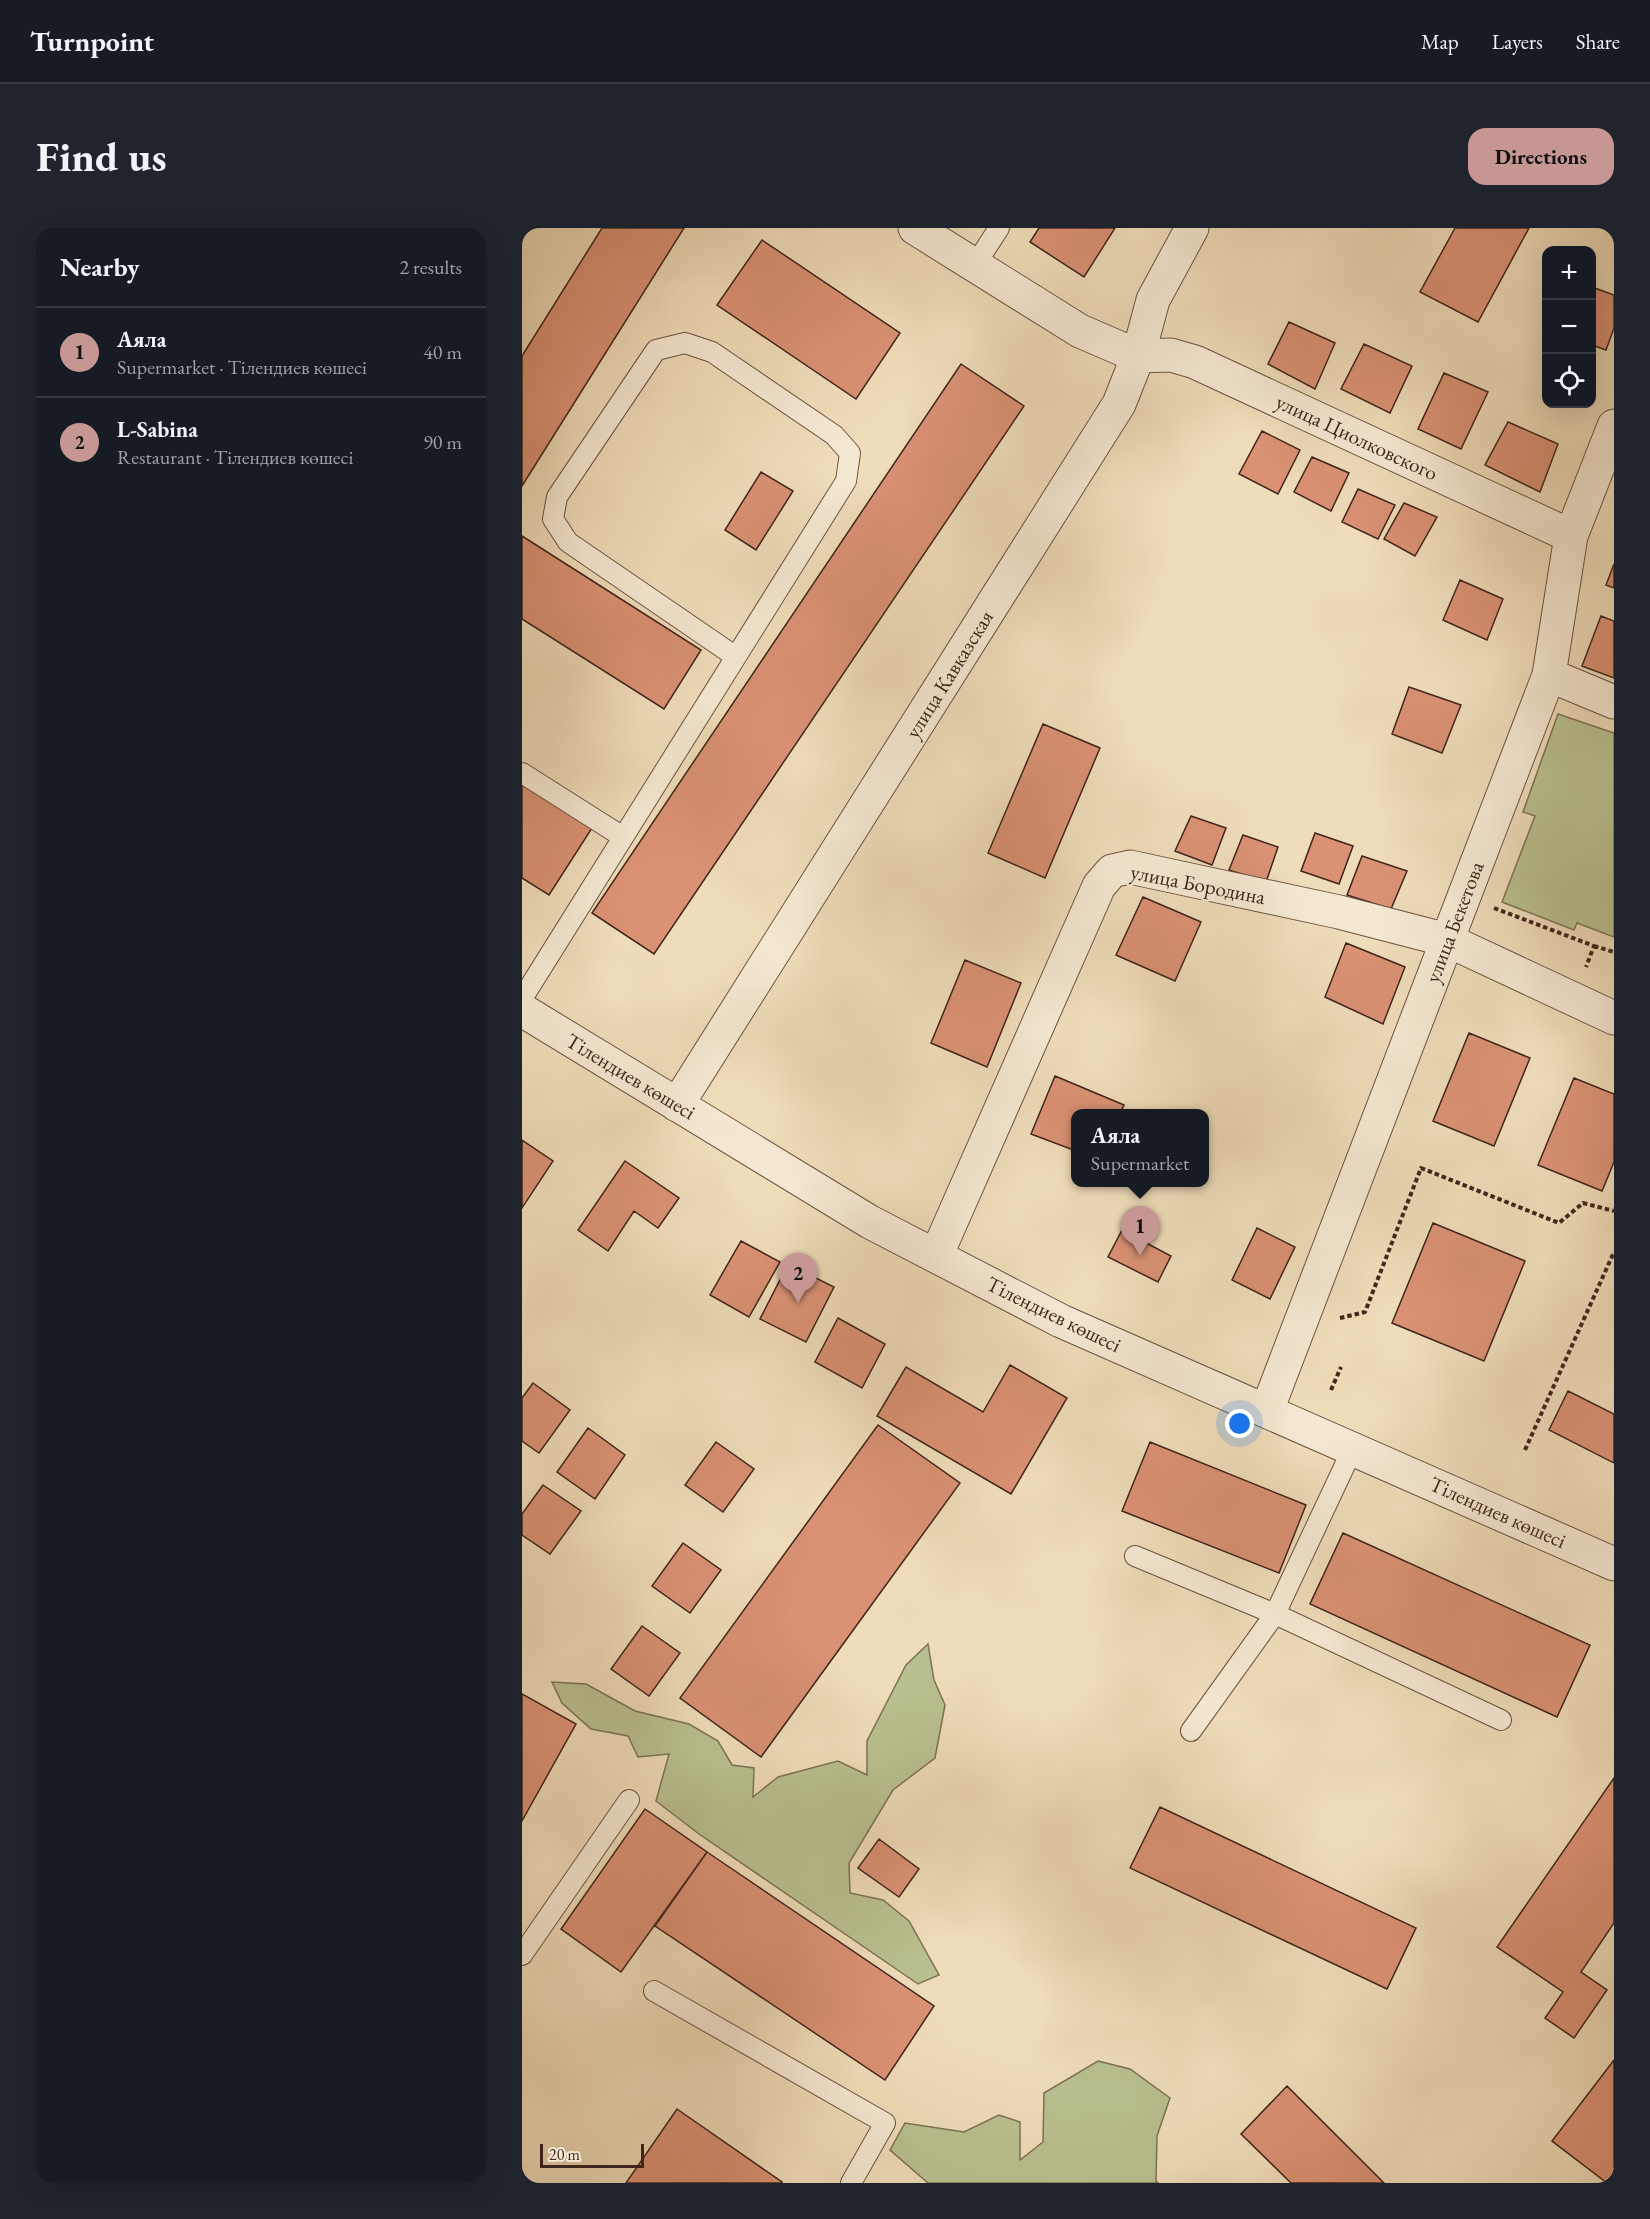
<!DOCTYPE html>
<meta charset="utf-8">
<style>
body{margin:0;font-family:"EB Garamond",serif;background:#20242c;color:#f1f3f6}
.controls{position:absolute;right:18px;top:18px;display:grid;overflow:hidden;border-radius:12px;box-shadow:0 6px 24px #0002}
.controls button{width:54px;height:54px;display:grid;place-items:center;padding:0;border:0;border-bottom:2px solid #363941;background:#171b24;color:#f1f3f6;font:30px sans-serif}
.scale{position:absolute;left:18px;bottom:15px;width:104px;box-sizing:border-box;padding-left:6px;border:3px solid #3f251b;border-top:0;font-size:16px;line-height:21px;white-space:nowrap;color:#3f251b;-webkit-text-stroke:4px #f5e8d2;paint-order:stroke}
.you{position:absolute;left:718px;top:1196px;width:21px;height:21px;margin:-15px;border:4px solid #fff;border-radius:50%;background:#1a73e8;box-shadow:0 0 0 9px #1a73e833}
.badge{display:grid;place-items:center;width:39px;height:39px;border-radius:50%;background:#c59692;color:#111;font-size:20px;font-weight:700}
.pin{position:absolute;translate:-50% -50px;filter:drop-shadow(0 2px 3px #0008)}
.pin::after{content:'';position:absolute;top:32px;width:21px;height:18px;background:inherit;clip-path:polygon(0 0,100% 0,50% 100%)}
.popup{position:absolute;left:549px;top:881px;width:138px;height:78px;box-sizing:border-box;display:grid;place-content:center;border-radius:12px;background:#171b24;filter:drop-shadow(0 2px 4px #0005);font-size:20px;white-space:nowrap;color:#9ea1a6}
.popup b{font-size:22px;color:#f1f3f6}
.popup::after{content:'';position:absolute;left:50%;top:100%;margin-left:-12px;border:12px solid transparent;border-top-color:#171b24}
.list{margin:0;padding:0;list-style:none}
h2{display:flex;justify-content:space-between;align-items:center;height:78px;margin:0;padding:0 24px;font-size:26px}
h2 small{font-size:20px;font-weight:400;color:#9ea1a6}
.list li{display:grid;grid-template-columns:39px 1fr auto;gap:18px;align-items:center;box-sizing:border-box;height:90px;padding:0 24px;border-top:2px solid #363941}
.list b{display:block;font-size:22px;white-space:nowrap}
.list p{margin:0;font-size:20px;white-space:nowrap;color:#9ea1a6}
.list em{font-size:20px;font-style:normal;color:#9ea1a6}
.icon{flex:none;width:33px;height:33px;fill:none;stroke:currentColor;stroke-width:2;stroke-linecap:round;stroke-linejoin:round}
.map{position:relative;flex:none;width:1092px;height:1955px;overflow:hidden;border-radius:18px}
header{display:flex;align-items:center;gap:36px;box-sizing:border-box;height:84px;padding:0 30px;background:#171b24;border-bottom:2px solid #363941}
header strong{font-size:28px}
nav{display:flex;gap:33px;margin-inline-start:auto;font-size:21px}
.intro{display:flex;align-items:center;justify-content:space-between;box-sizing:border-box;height:144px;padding:0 36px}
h1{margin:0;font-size:42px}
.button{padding:15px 27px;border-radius:18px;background:#c59692;color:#111;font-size:21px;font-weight:700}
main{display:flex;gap:36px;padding:0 36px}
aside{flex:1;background:#171b24;border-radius:18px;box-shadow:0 6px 24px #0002}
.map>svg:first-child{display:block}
</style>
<header>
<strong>Turnpoint</strong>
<nav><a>Map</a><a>Layers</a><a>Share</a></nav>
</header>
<div class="intro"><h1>Find us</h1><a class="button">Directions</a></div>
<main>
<aside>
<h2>Nearby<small>2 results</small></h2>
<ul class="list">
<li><span class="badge">1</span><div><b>Аяла</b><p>Supermarket · Тілендиев көшесі</p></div><em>40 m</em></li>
<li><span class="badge">2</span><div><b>L-Sabina</b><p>Restaurant · Тілендиев көшесі</p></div><em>90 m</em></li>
</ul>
</aside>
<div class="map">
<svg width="1092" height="1955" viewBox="0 0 1092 1955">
<rect width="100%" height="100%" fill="#efdcb9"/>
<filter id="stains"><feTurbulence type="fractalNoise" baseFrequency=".00333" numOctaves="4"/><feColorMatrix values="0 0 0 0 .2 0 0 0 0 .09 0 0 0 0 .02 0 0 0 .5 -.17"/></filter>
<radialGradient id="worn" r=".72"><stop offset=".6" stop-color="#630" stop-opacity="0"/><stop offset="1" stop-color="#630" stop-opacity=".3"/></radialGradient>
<path fill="#b9c08f" stroke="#7c7255" stroke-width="1.5" d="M1036,486L1092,505V709L1055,695L1052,702L980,674L1013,588L1001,584Z
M406,1416L412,1452L423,1477L413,1530L371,1562L327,1635L328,1665L361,1672L387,1693L417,1747L396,1756L177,1606L134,1573L147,1526L116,1529L106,1508L69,1501L40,1475L30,1454L64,1456L113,1483L167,1496L196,1513L210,1537L232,1540L231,1569L256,1549L316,1533L345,1547V1513L384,1437Z
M576,1833L608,1841L648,1870L635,1908L634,1953L636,1955H406L368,1922L383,1895L442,1904L477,1887L498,1894V1932L521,1914L522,1865Z"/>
<path fill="#da9174" stroke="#3f251b" stroke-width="1.5" d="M80,0H162L0,258V128Z
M517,0H593L562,49L508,14Z
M933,0H1007L956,94L898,64Z
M240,12L378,105L334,171L195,77Z
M1070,59L1092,67V100L1084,122L1070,117Z
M767,94L813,115L793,161L746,136Z
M842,116L890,138L868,185L819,161Z
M439,136L502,178L132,726L70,685Z
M922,145L966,164L939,221L896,201Z
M986,194L1036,216L1018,264L963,237Z
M740,203L778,222L756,266L717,246Z
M790,229L827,245L809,283L772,264Z
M239,244L271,263L234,322L203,302Z
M836,261L873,277L856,311L820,294Z
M882,275L915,289L893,328L862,311Z
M0,308L179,422L142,481L0,391Z
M1092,336V360L1084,357Z
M938,352L981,371L965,412L921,392Z
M1079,388L1092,393V450L1060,438Z
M887,459L939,477L920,525L870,506Z
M521,496L578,520L523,650L466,625Z
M0,556L70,600L27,667L0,650Z
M669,588L704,600L690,637L653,623Z
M793,605L831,618L817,656L779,643Z
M721,607L756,619L744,654L707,642Z
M840,628L885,643L869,681L825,667Z
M621,669L679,694L653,753L594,727Z
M824,715L883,739L861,796L803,769Z
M443,732L499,755L465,839L409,815Z
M947,805L1008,830L972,918L911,893Z
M533,848L602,877L598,886H554V923L509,906Z
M1052,850L1092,866V934L1080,963L1016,937Z
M0,912L31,933L0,980Z
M103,933L157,970L136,1000L112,983L86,1023L56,1002Z
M911,995L1003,1033L962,1133L870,1095Z
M735,1000L773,1019L748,1071L710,1052Z
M600,1002L649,1028L636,1054L586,1029Z
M219,1013L258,1034L227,1089L188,1067Z
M266,1036L312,1059L284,1114L238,1091Z
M316,1090L363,1116L340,1160L293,1134Z
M488,1137L545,1170L489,1266L355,1188L384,1139L461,1184Z
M11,1155L48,1182L17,1225L0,1213V1170Z
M1046,1163L1092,1186V1235L1027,1202Z
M356,1197L438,1255L239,1529L158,1470Z
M66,1200L103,1227L73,1271L35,1244Z
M194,1214L232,1241L201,1284L163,1257Z
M628,1214L784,1277L757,1345L600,1283Z
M21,1257L59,1283L28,1326L0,1307V1286Z
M821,1305L1068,1417L1035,1489L788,1376Z
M161,1315L199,1342L168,1385L130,1358Z
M120,1398L158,1425L127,1468L89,1441Z
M0,1466L54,1496L0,1593Z
M1092,1550V1695L1059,1744L1085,1762L1052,1810L1023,1790L1041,1764L975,1719Z
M638,1579L894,1700L865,1761L608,1640Z
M123,1581L185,1624L99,1744L39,1701Z
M357,1611L397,1641L377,1669L336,1640Z
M185,1624L412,1778L363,1852L133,1698Z
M1092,1832V1955H1085L1030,1913Z
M765,1858L862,1955H769L719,1906Z
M155,1881L260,1954V1955H104Z"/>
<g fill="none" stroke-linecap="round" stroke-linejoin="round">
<g stroke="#6b5342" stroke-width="22">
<path id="service" d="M453,37L477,0
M0,545L101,609
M0,771L324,253L328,225L312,207L190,124L163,115L134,122L35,269L31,291L46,314L214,429
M831,1220L753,1386L979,1492
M613,1328L753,1386L669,1503
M0,1727L107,1572
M132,1763L363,1895L329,1955"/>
</g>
<g stroke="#6b5342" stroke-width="35">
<path id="minor" d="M393,0L558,103L616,128L649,127L673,134L1049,308
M1027,447L1092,474
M155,877L597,176L616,128L631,72L670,0
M414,1028L577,658L590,643L608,639L817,684L925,712L1092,790
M745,1182L1027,447L1049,308L1092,198"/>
</g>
<g stroke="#6b5342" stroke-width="35">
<path id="tertiary" d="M0,782L348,994L539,1093L1092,1336"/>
</g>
<path stroke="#3f251b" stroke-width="4" stroke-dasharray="4.5 3" stroke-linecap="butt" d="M972,680L1072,718L1064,739
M1072,718L1092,724
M818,1090L843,1084L899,940L1037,995L1061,975L1092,983
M809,1162L819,1139
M1003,1222L1092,1024"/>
<use href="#service" stroke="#f5e8d2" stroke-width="20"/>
<use href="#minor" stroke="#f5e8d2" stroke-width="33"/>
<use href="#tertiary" stroke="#f5e8d2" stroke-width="33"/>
</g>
<g text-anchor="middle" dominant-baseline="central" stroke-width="4.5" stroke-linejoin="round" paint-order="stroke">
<g font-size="21" fill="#3f251b" stroke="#f5e8d2">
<text transform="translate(835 209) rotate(25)">улица Циолковского</text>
<text transform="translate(427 446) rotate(-58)">улица Кавказская</text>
<text transform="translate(676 656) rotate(11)">улица Бородина</text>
<text transform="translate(932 694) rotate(-69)">улица Бекетова</text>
<text transform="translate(109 848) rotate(31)">Тілендиев көшесі</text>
<text transform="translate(532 1086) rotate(26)">Тілендиев көшесі</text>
<text transform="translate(976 1284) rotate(24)">Тілендиев көшесі</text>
</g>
</g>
<rect width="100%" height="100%" filter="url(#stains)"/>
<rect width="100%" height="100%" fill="url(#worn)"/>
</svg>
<div class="controls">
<button>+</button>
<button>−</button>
<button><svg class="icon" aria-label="locate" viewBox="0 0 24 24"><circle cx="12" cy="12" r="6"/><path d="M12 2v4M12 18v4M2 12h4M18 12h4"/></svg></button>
</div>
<div class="scale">20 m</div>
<div class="you"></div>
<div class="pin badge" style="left:618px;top:1028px">1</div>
<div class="popup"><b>Аяла</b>Supermarket</div>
<div class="pin badge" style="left:276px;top:1075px">2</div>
</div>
</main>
